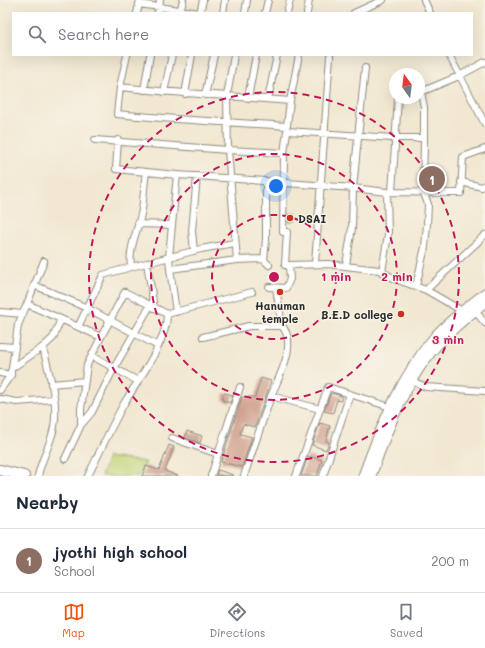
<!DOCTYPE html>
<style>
body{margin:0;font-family:Mali,sans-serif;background:#f6f6f7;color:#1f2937}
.compass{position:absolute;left:389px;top:68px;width:36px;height:36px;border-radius:50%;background:#fff;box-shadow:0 4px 16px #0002;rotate:346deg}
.you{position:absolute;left:276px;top:186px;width:14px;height:14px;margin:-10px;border:3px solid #fff;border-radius:50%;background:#1a73e8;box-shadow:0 0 0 6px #1a73e833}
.badge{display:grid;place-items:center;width:26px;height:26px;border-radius:50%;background:#ea580c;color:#fff;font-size:13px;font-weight:700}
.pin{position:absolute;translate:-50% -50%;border:2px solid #fff;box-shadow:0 1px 4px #0006}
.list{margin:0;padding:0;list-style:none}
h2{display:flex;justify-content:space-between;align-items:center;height:52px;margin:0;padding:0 16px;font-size:17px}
h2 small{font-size:13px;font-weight:400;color:#747a83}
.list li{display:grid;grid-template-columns:26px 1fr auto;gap:12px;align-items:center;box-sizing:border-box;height:64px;padding:0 16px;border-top:1px solid #e0e1e3}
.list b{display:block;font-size:15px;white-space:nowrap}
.list p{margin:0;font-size:13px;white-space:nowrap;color:#747a83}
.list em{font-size:13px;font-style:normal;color:#747a83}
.icon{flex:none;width:22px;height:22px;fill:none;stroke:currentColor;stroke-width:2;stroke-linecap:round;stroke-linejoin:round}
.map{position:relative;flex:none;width:485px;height:476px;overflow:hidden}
.search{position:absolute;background:#fff;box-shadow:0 4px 16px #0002;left:12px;right:12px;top:12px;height:44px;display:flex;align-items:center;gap:10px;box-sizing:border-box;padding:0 14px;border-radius:0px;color:#747a83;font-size:15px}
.sheet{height:116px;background:#fff}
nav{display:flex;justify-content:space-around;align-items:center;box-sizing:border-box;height:56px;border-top:1px solid #e0e1e3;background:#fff;font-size:11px;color:#747a83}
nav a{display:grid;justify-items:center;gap:2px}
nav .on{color:#ea580c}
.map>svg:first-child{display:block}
</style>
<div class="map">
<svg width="485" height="476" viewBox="0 0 485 476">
<rect width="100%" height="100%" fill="#f7f3e8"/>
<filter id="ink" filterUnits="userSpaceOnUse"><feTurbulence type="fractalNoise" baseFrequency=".025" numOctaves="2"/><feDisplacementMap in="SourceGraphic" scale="8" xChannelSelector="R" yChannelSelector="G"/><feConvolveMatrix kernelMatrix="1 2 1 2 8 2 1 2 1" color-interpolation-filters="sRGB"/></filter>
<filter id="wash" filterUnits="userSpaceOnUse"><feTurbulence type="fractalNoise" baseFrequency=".012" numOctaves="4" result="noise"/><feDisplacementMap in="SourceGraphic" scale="16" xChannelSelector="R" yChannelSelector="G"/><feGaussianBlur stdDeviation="0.9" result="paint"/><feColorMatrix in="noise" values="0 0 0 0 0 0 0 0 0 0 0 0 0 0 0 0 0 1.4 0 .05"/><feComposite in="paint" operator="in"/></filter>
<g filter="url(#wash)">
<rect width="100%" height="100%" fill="#f2e8d1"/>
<path fill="#c1d579" stroke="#768052" d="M108,457L146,462L139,476H101Z"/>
<g id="blocks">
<path fill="#ce9c8a" d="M288,214H294V222H288Z
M261,378L271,381L255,427L243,424L240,434L252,437L242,467L221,462L242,397H255Z
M224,393L233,395L230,403L222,400Z
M331,393L342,396L341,401L337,400L333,413L324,411Z
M320,423L330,426L326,441L329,442L326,450L312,445Z
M187,431L202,436L200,443L185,438Z
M169,445L174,447L165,471L178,476H142L146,466L159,470Z
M308,456L322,460L317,476H301Z
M218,470L233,475V476H216Z"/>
</g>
</g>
<g filter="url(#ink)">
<use href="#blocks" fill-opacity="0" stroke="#8e8a7e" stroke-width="1"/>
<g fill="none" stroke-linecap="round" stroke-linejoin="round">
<g stroke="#8e8a7e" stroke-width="8">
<path id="minor" d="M424,0L430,13
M139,4L200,13
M137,13L140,0
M158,13L160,0
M180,13L183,0
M200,13L203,0
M223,13L225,0
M245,13L247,0
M265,13L268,0
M287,13L290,0
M307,13L309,0
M354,13L383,0
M234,55L227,96L290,101L299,55
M449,55L485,124
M120,87L127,55
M144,90L150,55
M164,92L172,55
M185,94L192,55
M205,95L214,55
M248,98L256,55
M268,99L277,55
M95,140L228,150L227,96L159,91L120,87L117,114C174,120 230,122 287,126L290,101
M118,140L116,169L177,175
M461,182L482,187L485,185
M392,192L398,98
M138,224L172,225L169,257L170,269L237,260
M172,225L177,175C236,178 294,184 353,188L365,68
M194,251L192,231L197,176
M264,260L266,239V182
M147,263L154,308
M315,264L330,56
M269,265L263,259L237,260L228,150L284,153
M285,265L287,232H283L284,153L287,131L393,138H424V107L421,92L459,76L485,62
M346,265L352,228L353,188L387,192L461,193L463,157L485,149
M131,267L201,249L234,243
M170,269L176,312
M382,272L388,234L387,192
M34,285L87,308L158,346
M416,286L425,247L427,224L428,204L423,191L424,138
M269,287L286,288L290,279L289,265L328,264L379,270L395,279L426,290L464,312
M426,290L485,235
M27,304L44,261
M475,311L485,323
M0,312L23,314
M78,327L103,275L131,267C128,247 139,229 142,209C144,197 144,184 146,172
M203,337L249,326H282L276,288
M0,346L15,347
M43,347L53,338L61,319
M92,356L138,381
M0,373L11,375V371
M409,380L426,387L485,391
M51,384L85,381
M0,390L11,375
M271,396C279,377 298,344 282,326
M0,399L17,402L54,399
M81,425L92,412L114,368L150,306
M172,438L218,454
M65,459L81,425V409L87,365L101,337
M38,476C41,461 48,449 52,435C61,406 49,376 43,347L12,368L18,325L27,304L101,337L125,292L167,314L252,292
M88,476C99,453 110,430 122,407C136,383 168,341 167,314
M211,476L240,387
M244,476L271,396L320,409
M296,476L328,387L390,407
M323,476L350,394"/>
</g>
<g stroke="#8e8a7e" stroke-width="11">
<path id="primary" d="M363,476C381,426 401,376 436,335C450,320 469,306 485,293
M371,476C388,428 407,375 443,339C456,326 471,314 485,302"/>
</g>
<g stroke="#8e8a7e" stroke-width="12">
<path id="trunk" d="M0,470L24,476"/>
</g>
<use href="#minor" stroke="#fff" stroke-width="6"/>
<use href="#primary" stroke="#fff" stroke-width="9"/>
<use href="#trunk" stroke="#fff" stroke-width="10"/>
</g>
</g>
<g fill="none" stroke="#c2185b" stroke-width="2" stroke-dasharray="7 5">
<circle cx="274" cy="277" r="62"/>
<circle cx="274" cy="277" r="123"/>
<circle cx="274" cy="277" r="185"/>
</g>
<g fill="#c8321e" stroke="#f7f3e8" stroke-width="1.5">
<circle cx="290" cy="218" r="4"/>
<circle cx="280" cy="292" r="4"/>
<circle cx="401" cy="314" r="4"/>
</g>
<g text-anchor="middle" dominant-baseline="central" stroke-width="3" stroke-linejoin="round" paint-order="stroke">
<g font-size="11" font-weight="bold" fill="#2b2b2b" stroke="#f7f3e8" text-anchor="start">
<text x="298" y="218">DSAI</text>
<text x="280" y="305" text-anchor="middle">Hanuman<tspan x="280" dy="13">temple</tspan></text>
<text x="393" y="314" text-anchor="end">B.E.D college</text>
</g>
</g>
<circle cx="274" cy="277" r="6" fill="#c2185b" stroke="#f7f3e8" stroke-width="2"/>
<g font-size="12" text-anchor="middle" font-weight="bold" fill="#c2185b" stroke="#f7f3e8" stroke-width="3" stroke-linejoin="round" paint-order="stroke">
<text x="336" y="281">1 min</text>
<text x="397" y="281">2 min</text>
<text x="448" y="344">3 min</text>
</g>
</svg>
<svg class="compass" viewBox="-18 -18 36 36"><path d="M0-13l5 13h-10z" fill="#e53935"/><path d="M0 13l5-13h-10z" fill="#747a83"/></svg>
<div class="you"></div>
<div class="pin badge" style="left:432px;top:179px;background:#8d6e63">1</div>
<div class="search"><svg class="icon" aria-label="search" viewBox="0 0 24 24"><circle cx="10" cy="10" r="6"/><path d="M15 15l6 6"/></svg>Search here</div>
</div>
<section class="sheet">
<h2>Nearby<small></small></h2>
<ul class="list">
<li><span class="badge" style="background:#8d6e63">1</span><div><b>jyothi high school</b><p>School</p></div><em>200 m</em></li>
</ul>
</section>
<nav>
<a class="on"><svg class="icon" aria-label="map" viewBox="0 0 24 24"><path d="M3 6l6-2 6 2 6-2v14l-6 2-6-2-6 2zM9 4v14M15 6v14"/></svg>Map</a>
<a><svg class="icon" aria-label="directions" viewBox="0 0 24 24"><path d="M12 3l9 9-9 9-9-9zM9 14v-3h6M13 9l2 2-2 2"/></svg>Directions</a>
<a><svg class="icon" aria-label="saved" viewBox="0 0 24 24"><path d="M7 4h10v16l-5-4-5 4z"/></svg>Saved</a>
</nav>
